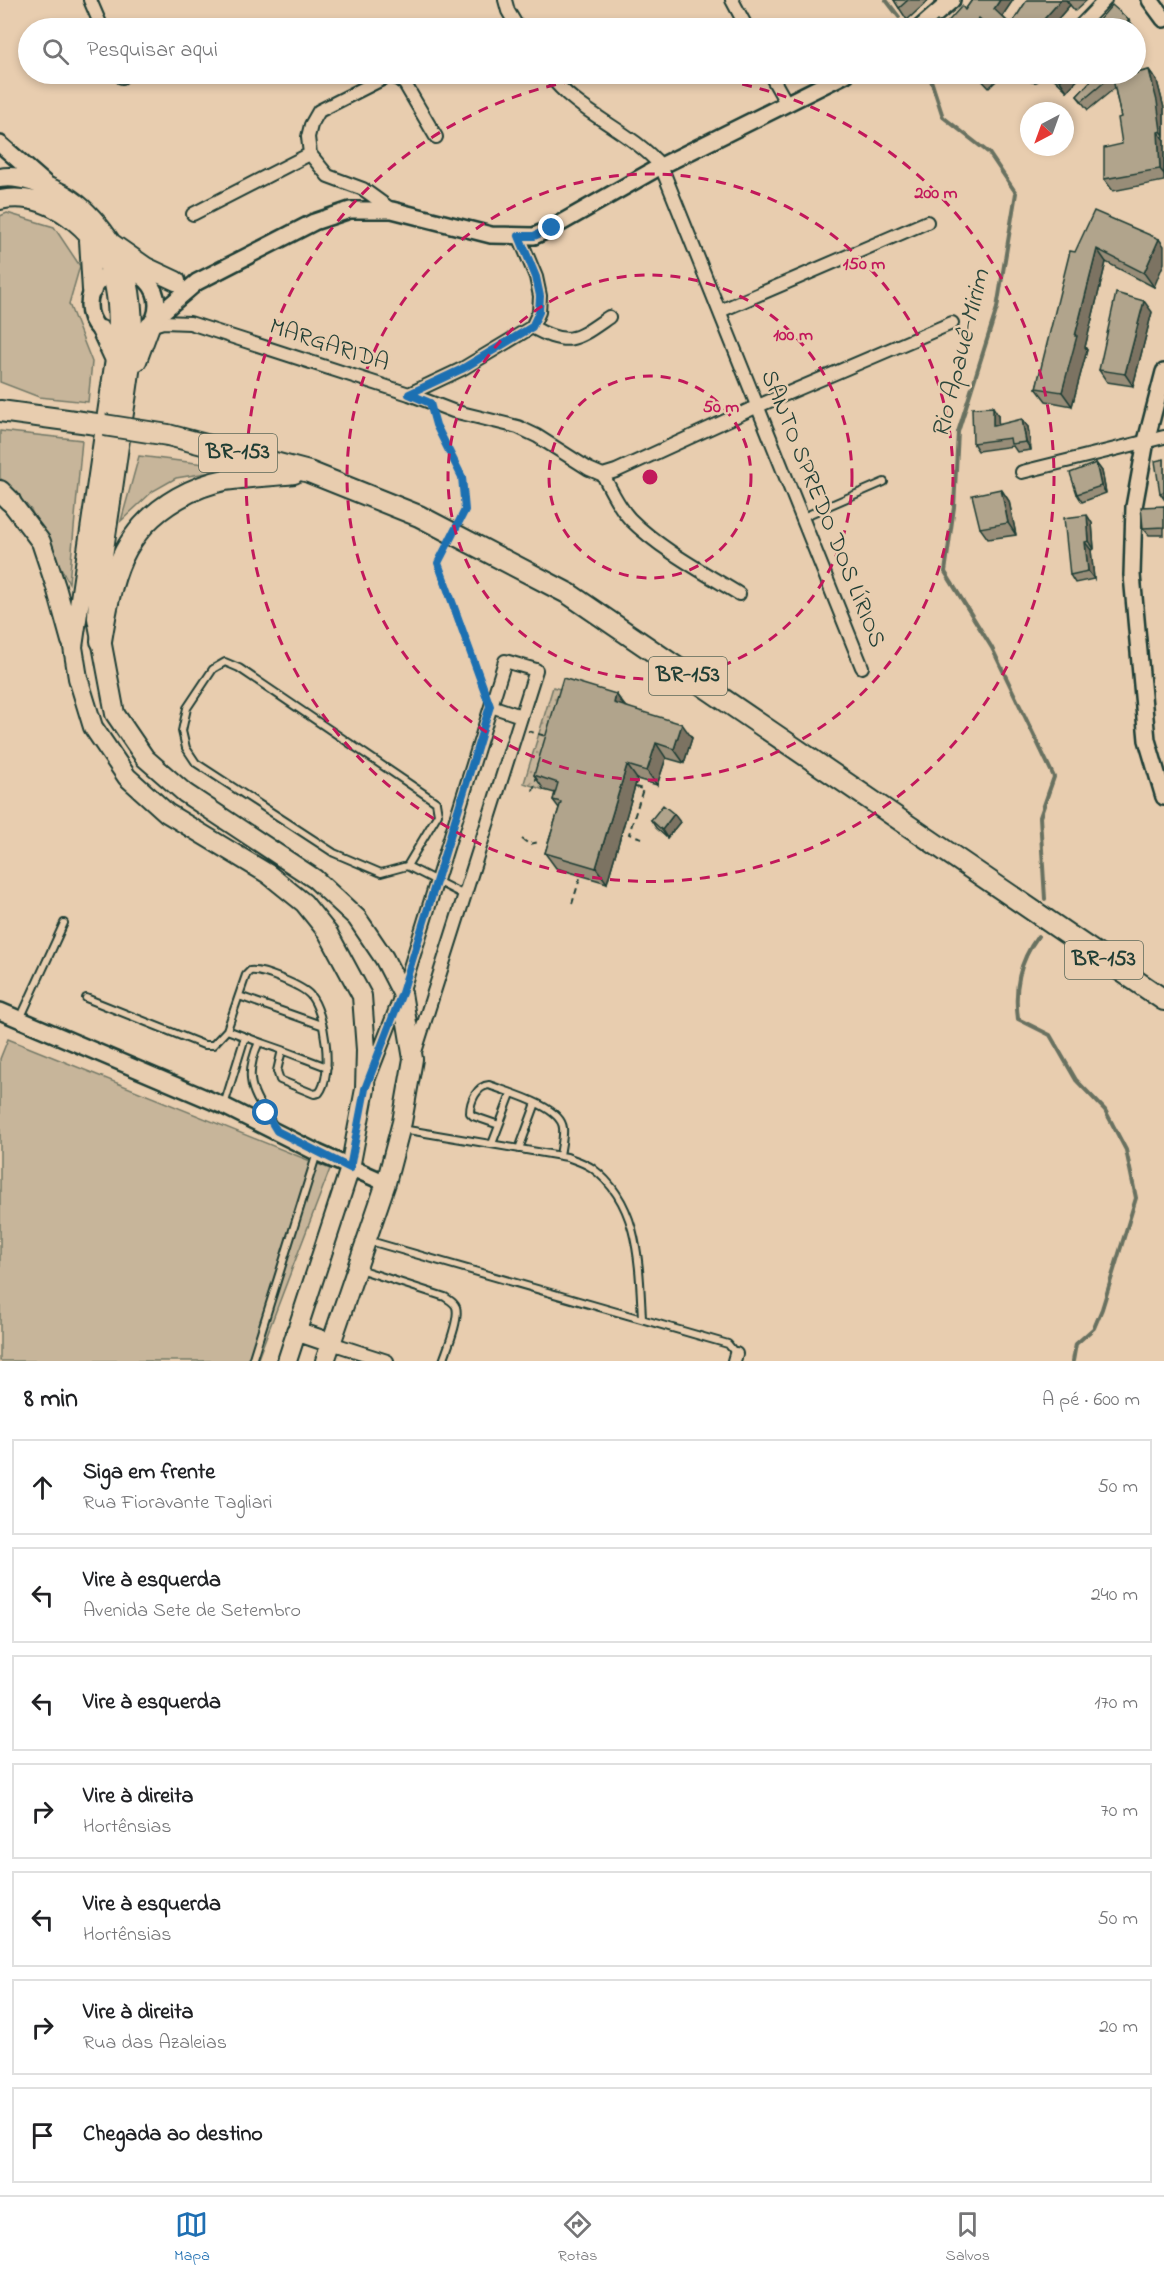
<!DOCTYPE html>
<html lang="pt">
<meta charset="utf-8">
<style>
body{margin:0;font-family:"Indie Flower",sans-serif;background:#f6f6f6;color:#202124}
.compass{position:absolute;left:1020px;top:102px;width:54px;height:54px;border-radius:50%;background:#fff;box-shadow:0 3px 9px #0003;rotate:221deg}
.stop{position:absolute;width:18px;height:18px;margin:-14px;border:4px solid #1f6fb2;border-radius:50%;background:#fff}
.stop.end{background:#1f6fb2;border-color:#fff;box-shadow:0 2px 6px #0008}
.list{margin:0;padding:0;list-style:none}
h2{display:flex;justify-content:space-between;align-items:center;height:78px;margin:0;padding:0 24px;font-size:26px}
h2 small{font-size:20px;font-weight:400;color:#757577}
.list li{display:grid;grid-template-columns:39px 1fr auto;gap:18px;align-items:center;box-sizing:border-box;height:96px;margin:0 12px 12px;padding:0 12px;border:2px solid #e0e0e0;border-radius:0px}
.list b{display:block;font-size:22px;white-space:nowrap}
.list p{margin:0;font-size:20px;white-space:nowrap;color:#757577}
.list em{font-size:20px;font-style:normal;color:#757577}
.icon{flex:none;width:33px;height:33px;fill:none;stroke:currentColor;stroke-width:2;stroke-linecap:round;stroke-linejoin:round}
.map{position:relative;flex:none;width:1164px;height:1361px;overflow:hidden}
.search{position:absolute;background:#fff;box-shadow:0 3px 9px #0003;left:18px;right:18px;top:18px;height:66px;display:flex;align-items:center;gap:15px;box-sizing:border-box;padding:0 21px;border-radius:33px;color:#757577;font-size:22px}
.sheet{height:834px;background:#fff}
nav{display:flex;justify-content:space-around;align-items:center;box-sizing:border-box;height:84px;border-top:2px solid #e0e0e0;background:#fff;font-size:16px;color:#757577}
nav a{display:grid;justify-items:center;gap:3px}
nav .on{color:#1f6fb2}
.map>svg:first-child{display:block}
</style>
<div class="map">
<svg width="1164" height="1361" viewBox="0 0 1164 1361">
<defs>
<pattern id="garden-dots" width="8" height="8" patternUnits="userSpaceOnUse" patternTransform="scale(1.5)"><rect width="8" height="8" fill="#c7b59a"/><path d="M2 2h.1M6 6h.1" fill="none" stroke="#a1947e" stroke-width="1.8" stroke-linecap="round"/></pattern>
</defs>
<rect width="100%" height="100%" fill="#e8cdaf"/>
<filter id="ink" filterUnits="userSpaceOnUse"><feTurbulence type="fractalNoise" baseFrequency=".0167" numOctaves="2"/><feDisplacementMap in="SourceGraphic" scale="12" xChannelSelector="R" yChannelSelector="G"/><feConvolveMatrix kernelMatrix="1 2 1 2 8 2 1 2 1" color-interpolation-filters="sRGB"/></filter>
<g filter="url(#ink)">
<path fill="#c7b59a" stroke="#737967" stroke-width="1.5" d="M7,213L54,227L80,266L69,304L92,362L88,402L39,397L0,382V216Z
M0,431L82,440L69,583L31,510L0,478Z
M139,456L237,468L176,478L153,491L121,521Z
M8,1039L330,1169L257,1361H0V1059Z"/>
<path fill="url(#garden-dots)" stroke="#737967" stroke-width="1.5" d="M553,687L573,693L544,790L524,783Z"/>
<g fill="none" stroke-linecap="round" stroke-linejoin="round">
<path stroke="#687160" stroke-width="4" d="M886,0L899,17
M929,74L943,117L989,153L1016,193L997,308L958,432L954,507L945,572L992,648L1054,777L1040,817L1045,899
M1038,936C1019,962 1014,988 1018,1019L1050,1035L1076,1080L1105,1110L1126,1150L1136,1198L1102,1309L1094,1328L1076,1344L1073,1361"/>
<g stroke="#1f3d34" stroke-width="10">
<path id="service" d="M803,517L884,482
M225,662L239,668L436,802L438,814L407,866L381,873L334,853L196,763L186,748L182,731L187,708L213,669Z
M407,866L464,895
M239,996L321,1025
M86,998L204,1045H213L227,1030L246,975L250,971C262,969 302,986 310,995C325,1012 334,1075 319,1093L314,1094L280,1080L277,1071L282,1050L259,1042C242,1080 253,1094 274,1126
M20,1019L64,923
M227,1030L259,1042
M282,1050L327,1067
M224,1105L245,1037
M499,1125L473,1116L470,1113C470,1101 477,1086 489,1085C507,1092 561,1106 563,1128C564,1137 561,1147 560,1156
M402,1129L567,1157C575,1160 585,1163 592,1168C640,1203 639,1265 642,1318
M492,1144L511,1094
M519,1149L536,1103
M370,1241L728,1344L736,1354
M359,1269L445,1297C449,1300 454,1302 456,1307C460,1319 447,1349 443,1361
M252,1361L317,1153"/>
</g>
<g stroke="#1f3d34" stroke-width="16">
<path id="minor" d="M90,0L102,28
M505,0L508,11L518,28
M732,0L747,28
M1078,28L1105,0
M120,74L122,77
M549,74C577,113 629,129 661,166L862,667
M770,74L787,104
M1034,75L1035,74
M392,210L363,189L328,176L310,154L308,137L311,125L319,111L388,76L397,78L405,84L436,137
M193,214L310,154
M720,311L927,222
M150,326L163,322L190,323L409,394L453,411L518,427L537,436L589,469L603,475L616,471L758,406L952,323
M532,327C569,348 577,339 609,317
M409,394L462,369L532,327L539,312L540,296L536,277L519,236
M1022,472L1164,437
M603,475C611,490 618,506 630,519C660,549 703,572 739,594
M491,706L521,716
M369,1078L402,993L505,661L536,670L414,1055
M331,1343L387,1361
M734,1361L736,1354"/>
</g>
<g stroke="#1f3d34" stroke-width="20">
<path id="tertiary" d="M1150,0L1164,19
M920,28L952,0
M0,144L47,185
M89 305a34 34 0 1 1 68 0a34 34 0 1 1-68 0Z
M153,320L197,282L314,222L350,210H392L491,235L534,236L552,228L661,166L846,74
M1164,372L1146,441L1134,507L1132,575L1147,740L1164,797
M0,1011L224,1106L318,1153L386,1183"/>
</g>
<g stroke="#1f3d34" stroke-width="22">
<path id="primary" d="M0,178C18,174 45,185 61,193C90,208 121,249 128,281C139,331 129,382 121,431C114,484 106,536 98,589L97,618L115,714L145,758L185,793L315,879L357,918L384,958L402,993L413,1059L402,1122L386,1183L325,1361
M0,200C47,190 97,229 111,273C118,294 118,317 118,338L73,647L78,678L93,727L127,777L167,813L268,874L304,903L328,933L362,996L366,1050L365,1089L350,1168L287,1361
M89,240L92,290
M113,244L146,267L176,281
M101,330L115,360
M137,361L150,326
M10,501L41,542L56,587L71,641
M296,1331L331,1343"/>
</g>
<g stroke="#1f3d34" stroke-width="24">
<path id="trunk" d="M0,411L104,425
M168,435L309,472L419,516L569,594L1164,1000
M0,491L10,501
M101,641C111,580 120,531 178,498C192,490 209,483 225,480C248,476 271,476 294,473"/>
</g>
<path stroke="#1f3d34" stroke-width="2" stroke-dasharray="6 4.5" stroke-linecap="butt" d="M434,417L462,477L465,510
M438,563L483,687
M528,731L549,737
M635,787L643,789L629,834L645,839
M533,791L537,776
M522,839L529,844L540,842
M572,904L581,875"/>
<use href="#service" stroke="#e8cdaf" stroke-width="6"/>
<use href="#minor" stroke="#e8cdaf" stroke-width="12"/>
<use href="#tertiary" stroke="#e8cdaf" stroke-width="15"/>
<use href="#primary" stroke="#e8cdaf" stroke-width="18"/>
<use href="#trunk" stroke="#e8cdaf" stroke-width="20"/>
<g stroke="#1f3d34" stroke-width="24" stroke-linecap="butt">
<path id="trunk-bridge" d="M104,425L168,435"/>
</g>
<path stroke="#1f3d34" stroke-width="2" stroke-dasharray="6 4.5" stroke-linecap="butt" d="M438,563L465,510"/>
<use href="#trunk-bridge" stroke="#e8cdaf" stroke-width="20"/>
</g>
<path fill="#988d78" stroke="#1f3d34" stroke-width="1.5" d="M894,0H929L907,20Z
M972,0H1013L1002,16L1011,25L1027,0H1087L1075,11L1070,5L1050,28H987L985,27L984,28H929L943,27L965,10Z
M1136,57L1142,65L1136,71Z
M1149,70L1157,81L1164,108V181L1113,191L1104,179L1122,144L1121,117L1115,88L1088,110L1077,96L1097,74H1132H1131Z
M976,74H1003L989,88Z
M1049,74H1083L1067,91Z
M1159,239L1154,287L1106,262L1085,347L1087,350L1072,406L1046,401L1036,388L1075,252Z
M1152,312L1133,386L1107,382L1099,370Z
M998,415V425L1028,427L1031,450L1017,452L1013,446L978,451L973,443Z
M1164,459V499L1160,493Z
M1096,463L1102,471L1106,493L1082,502L1077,494Z
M1001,489L1009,501L1016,535L988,539L980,528Z
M1164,506V535H1149L1143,528Z
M1092,523L1094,549L1091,550L1094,579L1075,583L1070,575Z
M616,694L625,706L692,738L684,763L666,758L657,785L637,779L607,883L556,868L545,853L559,808L553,800L555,793L544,790L534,775Z
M651,820L680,822L667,838L656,828Z"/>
<path fill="#7c7362" stroke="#1f3d34" stroke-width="1.5" d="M1000,0H1013L1001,18L994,9Z
M1061,0H1066L1070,5L1050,28H1036Z
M1129,20L1135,28H1123Z
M1149,70L1157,81L1164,108V135L1161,131Z
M1067,74H1083L1067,91L1060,81Z
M1158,132L1164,140V174L1160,169Z
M1159,239L1164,246V263L1154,287L1144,273Z
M1097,249L1106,262L1085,347L1087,350L1072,406L1062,392L1075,336Z
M1144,301L1152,312L1133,386L1125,374Z
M993,407L998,415L999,434L993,426Z
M1022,419L1028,427L1031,450L1026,442Z
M1096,463L1102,471L1106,493L1101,486Z
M1001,489L1009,501L1016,535L1008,523Z
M1087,515L1092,523L1094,549L1089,541Z
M1085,542L1091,550L1094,579L1088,571Z
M616,694L626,709L614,703Z
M682,724L692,738L684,763L674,749Z
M656,743L666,758L657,785L647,771Z
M627,765L637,779L607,883L596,868Z
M674,814L680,822L667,838L662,830Z"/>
<path fill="#b1a48c" stroke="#1f3d34" stroke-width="1.5" d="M894,0H908L899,8Z
M972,0H1000L994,9L1011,25L1027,0H1061L1036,28H990L979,18L969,28H929L937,21L943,27L962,6L965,10Z
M1112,5L1129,20L1123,28H1092Z
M1149,70L1157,101L1161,131L1158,132L1160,169L1104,179V148L1122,144L1118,118L1121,117L1113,79Z
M978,74H988L983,79Z
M1052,74H1067L1060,81Z
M1097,74H1114L1082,101L1077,96Z
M1094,211L1159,239L1144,273L1097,249L1075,336H1077L1062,392L1036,388L1070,251L1075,252Z
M1116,293L1144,301L1125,374L1099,370Z
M993,407V426L1022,419L1026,442L1011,444L1010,438L973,443L972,408Z
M1164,459V492L1160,493L1155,461Z
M1096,463L1101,486L1077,494L1070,473Z
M1001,489L1008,523L980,528L972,495Z
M1164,506V527L1143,528L1141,507Z
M1087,515L1089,541L1085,542L1088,571L1070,575L1064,518Z
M563,678L616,694L614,703L682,724L674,749L656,743L647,771L627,765L596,868L545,853L561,802L553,800L558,783L534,775Z
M663,805L674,814L662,830L651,820Z"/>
</g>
<g fill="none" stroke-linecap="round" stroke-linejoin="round" filter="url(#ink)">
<path stroke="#1f6fb2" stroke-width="8" d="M266,1113L277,1131L350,1168L365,1089L402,993L490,706L438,563L465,510L462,477L436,425L430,403L409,394L462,369L532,327L539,312L540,296L536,277L519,236H534L552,228"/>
</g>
<g fill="none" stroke="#c2185b" stroke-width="3" stroke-dasharray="10 8">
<circle cx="650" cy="477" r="101"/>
<circle cx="650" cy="477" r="202"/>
<circle cx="650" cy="477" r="303"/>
<path d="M671 74A404 404 0 1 1 629 74"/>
</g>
<g text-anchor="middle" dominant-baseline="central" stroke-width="5" stroke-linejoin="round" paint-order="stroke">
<g fill="#e8cdaf" stroke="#5b6859" stroke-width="1.5">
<rect x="199" y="434" width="78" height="38" rx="4.5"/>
<rect x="649" y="657" width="78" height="38" rx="4.5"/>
<rect x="1065" y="941" width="78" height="38" rx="4.5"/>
</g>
<g font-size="22" font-weight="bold" fill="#1f3d34">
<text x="238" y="453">BR-153</text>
<text x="688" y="676">BR-153</text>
<text x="1104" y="960">BR-153</text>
</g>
<g font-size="24" fill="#1f3d34" stroke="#e8cdaf">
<text transform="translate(329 346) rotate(18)">MARGARIDA</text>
<text transform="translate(822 509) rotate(68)">SANTO SPREDO DOS LÍRIOS</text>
</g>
<g font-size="26" font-style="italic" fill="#2b463b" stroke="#e8cdaf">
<text transform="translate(962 354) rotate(-76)">Rio Apauê-Mirim</text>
</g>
</g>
<circle cx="650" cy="477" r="9" fill="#c2185b" stroke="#e8cdaf" stroke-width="3"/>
<g font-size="18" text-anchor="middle" font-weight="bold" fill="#c2185b" stroke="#e8cdaf" stroke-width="5" stroke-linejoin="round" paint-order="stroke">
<text x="936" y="198">200 m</text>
<text x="864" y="269">150 m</text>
<text x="793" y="340">100 m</text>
<text x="721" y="412">50 m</text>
</g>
</svg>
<svg class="compass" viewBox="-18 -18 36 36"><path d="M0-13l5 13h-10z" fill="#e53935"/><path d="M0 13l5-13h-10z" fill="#757577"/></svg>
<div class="stop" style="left:266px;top:1113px"></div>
<div class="stop end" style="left:552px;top:228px"></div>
<div class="search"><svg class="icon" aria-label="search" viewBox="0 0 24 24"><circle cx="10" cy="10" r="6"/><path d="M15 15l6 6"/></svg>Pesquisar aqui</div>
</div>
<section class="sheet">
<h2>8 min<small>A pé · 600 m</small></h2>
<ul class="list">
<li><svg class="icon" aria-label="ahead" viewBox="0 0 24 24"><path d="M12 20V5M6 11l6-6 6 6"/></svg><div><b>Siga em frente</b><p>Rua Fioravante Tagliari</p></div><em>50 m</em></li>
<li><svg class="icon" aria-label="left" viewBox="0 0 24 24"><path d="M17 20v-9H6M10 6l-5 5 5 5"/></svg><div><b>Vire à esquerda</b><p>Avenida Sete de Setembro</p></div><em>240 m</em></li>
<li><svg class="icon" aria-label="left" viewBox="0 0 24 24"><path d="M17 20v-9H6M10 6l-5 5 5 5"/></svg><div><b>Vire à esquerda</b></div><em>170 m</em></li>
<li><svg class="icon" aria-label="right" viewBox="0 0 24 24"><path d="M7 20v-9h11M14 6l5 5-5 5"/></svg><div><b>Vire à direita</b><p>Hortênsias</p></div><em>70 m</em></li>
<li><svg class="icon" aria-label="left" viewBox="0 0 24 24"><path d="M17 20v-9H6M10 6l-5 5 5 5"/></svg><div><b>Vire à esquerda</b><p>Hortênsias</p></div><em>50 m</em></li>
<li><svg class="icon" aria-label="right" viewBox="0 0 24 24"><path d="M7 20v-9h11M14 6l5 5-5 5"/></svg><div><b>Vire à direita</b><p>Rua das Azaleias</p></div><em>20 m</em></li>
<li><svg class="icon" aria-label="arrive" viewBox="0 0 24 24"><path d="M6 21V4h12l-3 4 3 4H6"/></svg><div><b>Chegada ao destino</b></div></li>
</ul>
</section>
<nav>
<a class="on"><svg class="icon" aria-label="map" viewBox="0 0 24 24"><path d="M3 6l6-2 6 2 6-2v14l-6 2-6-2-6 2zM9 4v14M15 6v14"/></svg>Mapa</a>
<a><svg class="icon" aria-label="directions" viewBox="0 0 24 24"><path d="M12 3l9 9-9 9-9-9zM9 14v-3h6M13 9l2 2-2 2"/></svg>Rotas</a>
<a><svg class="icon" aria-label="saved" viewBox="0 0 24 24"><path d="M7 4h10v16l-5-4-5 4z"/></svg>Salvos</a>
</nav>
